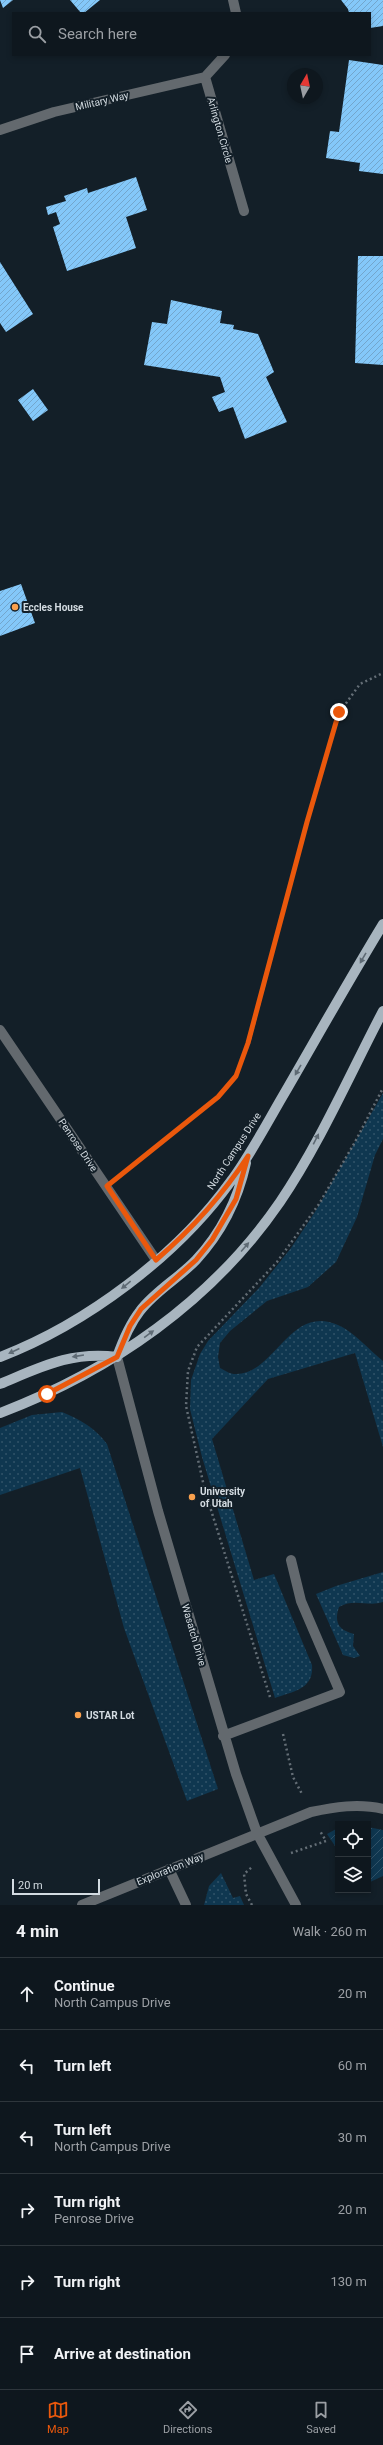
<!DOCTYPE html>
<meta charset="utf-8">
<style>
body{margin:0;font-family:Roboto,sans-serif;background:#1c242b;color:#f1f3f6}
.controls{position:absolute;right:12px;bottom:12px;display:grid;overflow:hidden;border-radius:0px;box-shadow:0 2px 6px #0003}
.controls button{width:36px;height:36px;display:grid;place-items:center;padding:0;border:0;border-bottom:1px solid #2e363c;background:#0e171e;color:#f1f3f6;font:20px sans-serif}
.compass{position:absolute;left:287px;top:68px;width:36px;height:36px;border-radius:50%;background:#0e171e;box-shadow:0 2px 6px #0003;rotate:9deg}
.scale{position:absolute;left:12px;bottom:10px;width:88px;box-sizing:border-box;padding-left:4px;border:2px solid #d3dbe1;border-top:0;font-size:11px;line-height:14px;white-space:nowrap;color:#d3dbe1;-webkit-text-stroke:3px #131f28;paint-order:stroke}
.stop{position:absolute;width:12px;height:12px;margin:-9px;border:3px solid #ea580c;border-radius:50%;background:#fff}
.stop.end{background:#ea580c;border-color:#fff;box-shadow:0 1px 4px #0008}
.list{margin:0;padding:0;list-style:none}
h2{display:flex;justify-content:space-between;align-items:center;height:52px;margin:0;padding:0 16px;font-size:17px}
h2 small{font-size:13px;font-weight:400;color:#9b9fa4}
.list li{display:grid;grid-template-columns:26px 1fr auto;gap:12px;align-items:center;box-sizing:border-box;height:72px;padding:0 16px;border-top:1px solid #2e363c}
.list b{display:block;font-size:15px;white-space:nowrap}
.list p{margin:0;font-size:13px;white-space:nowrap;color:#9b9fa4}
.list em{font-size:13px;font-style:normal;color:#9b9fa4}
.icon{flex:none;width:22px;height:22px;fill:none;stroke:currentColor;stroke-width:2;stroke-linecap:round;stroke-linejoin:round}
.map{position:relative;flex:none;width:383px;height:1905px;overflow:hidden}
.search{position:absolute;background:#0e171e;box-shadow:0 2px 6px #0003;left:12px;right:12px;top:12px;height:44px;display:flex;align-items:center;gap:10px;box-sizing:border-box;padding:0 14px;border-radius:0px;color:#9b9fa4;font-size:15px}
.sheet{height:484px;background:#0e171e}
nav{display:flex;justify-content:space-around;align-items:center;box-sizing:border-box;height:56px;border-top:1px solid #2e363c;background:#0e171e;font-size:11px;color:#9b9fa4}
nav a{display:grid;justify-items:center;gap:2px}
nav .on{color:#ea580c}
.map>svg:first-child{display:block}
</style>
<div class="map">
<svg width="383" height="1905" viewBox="0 0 383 1905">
<defs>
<pattern id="grass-dots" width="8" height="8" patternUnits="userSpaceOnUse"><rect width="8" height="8" fill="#0f3750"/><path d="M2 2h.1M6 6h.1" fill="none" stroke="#315369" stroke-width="1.8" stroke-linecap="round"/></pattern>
<pattern id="garden-furrows" width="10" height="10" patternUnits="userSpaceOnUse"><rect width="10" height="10" fill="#0f3750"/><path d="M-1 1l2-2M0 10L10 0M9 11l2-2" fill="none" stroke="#315369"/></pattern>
<pattern id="building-hatch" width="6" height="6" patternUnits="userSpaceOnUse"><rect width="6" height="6" fill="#84c8f9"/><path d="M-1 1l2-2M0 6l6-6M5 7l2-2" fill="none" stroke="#73a6cc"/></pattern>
</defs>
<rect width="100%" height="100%" fill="#131f28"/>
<path fill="url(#grass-dots)" d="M383,1093V1139L375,1155L357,1217L336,1262L308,1287L267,1301L230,1331L220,1343L218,1357L220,1368C224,1370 230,1374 234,1374C274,1377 289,1303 338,1325C354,1332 369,1350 383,1361V1447L355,1353L268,1379L212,1439L254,1580L274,1574L312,1665C314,1689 294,1691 275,1698L202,1457L190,1409L191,1380L200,1354L208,1341L259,1288L291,1248L315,1212Z
M62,1412C81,1420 94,1427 107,1444L218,1789L187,1801L124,1628L80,1468L0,1495V1428L32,1415Z
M383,1572V1602C368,1607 354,1598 339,1607C334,1622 338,1630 354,1634L353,1646L360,1656L354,1658L343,1655L316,1594L336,1586Z
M221,1873L233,1898L240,1896L244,1905H204L209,1886Z"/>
<path fill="url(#garden-furrows)" d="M368,1827L383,1830V1876L368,1883Z
M338,1828V1849H337L327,1834Z"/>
<path fill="url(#building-hatch)" d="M0,0H13L3,8Z
M70,0H100L84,13H81Z
M341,0H383V26L370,28V13H349L348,9Z
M349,60L383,65V174L359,171L360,163L326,158L330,131L339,132Z
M136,177L147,210L126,217L136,248L67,271L53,227L60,224L56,212L48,215L46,207L66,201L64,196L87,188L88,193Z
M358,256H383V365L355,363Z
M0,262L33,314L6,332L0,323Z
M171,300L222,311L220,323L234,325L233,329L258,334L274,372L266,377L287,422L245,439L233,407L219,412L212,397L225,392L220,377L144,365L152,322L167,324Z
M33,389L48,410L33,421L18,400Z
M21,584L35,623L0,636V591Z"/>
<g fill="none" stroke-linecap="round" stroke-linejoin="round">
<path stroke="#646e76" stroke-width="2.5" stroke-dasharray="2 3" stroke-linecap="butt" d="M122,1174L218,1097L236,1076L249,1043L307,822L339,713L360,684L383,673
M270,1697L205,1491L186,1406L188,1371L197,1347L277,1262L319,1204L355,1142L383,1088
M283,1734L293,1777L302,1794
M291,1853L326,1841L320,1831
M252,1905L246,1894L244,1874L252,1867"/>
<path stroke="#63696e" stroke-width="10" d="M233,0L236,13
M205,77L244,211
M205,77L225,55
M0,130L54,112L205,77
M0,1030L156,1260
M117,1357L158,1511L236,1774L257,1833L296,1905
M223,1736L340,1692L301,1601L291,1560
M169,1869L186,1905
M82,1905L311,1812C334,1807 359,1803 383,1809"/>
<path stroke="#a8b5bf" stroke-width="10" d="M0,1357C86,1324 177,1256 231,1181C251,1154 267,1123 284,1094C317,1037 349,980 383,924
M117,1357C123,1340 129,1325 140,1311C155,1291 179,1278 196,1260C222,1232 238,1199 246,1163
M0,1384C41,1367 71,1351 117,1357
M0,1413C111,1371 212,1301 280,1202C320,1143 350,1074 383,1011"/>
</g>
<defs><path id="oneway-solid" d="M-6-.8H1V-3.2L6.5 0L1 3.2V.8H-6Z"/></defs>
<g fill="#5e6a74">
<use href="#oneway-solid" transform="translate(363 958) rotate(120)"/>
<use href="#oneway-solid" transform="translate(298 1070) rotate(120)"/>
<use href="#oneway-solid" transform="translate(316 1139) rotate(-63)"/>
<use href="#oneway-solid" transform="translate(245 1247) rotate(-49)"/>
<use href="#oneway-solid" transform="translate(126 1285) rotate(141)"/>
<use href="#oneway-solid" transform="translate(149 1334) rotate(-36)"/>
<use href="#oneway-solid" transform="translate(14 1351) rotate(155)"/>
<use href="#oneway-solid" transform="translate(78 1356) rotate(171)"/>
</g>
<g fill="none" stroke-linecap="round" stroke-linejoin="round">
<path stroke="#ea580c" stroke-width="5" d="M47,1394L117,1357L130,1326L141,1309L196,1260L212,1240L236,1199L248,1156C222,1196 192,1229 156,1260L107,1186L218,1097L236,1076L248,1043L307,822L339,712"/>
</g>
<g fill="#f9a04d" stroke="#131f28" stroke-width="1.5">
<circle cx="15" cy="607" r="4"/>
<circle cx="192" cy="1497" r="4"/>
<circle cx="78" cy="1715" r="4"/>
</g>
<g text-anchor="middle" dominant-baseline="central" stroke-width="4" stroke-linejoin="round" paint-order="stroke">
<g font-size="10" fill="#d3dbe1" stroke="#131f28">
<text transform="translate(102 101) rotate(-13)">Military Way</text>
<text transform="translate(220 130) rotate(74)">Arlington Circle</text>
<text transform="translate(78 1145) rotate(56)">Penrose Drive</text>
<text transform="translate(234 1151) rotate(-57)">North Campus Drive</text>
<text transform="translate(194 1635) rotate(74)">Wasatch Drive</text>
<text transform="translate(170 1869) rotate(-22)">Exploration Way</text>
</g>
<g font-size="10" font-weight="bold" fill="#d3dbe1" stroke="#131f28" text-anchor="start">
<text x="23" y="607">Eccles House</text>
<text x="200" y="1491">University<tspan x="200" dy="12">of Utah</tspan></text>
<text x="86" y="1715">USTAR Lot</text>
</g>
</g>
</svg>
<div class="controls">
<button><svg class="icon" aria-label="locate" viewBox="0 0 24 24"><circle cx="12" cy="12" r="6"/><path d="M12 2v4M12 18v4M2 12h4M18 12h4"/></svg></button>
<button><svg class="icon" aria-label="layers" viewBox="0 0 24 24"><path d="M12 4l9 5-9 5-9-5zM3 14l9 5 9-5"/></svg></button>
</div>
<svg class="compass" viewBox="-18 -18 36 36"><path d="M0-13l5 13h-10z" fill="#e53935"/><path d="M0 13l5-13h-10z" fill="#9b9fa4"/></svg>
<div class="scale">20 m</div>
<div class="stop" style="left:47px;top:1394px"></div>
<div class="stop end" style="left:339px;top:712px"></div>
<div class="search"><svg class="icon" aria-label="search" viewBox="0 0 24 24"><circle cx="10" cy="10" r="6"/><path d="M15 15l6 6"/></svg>Search here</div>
</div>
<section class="sheet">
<h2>4 min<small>Walk · 260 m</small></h2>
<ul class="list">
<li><svg class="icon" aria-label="ahead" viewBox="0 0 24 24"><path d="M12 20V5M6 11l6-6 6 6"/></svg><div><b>Continue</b><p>North Campus Drive</p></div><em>20 m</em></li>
<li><svg class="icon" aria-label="left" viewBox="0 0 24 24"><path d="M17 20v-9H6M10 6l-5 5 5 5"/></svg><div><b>Turn left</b></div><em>60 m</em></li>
<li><svg class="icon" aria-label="left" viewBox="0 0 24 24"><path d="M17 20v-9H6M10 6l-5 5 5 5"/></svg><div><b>Turn left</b><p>North Campus Drive</p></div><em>30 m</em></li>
<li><svg class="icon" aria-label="right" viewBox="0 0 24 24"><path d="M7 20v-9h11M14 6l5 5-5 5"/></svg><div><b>Turn right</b><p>Penrose Drive</p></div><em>20 m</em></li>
<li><svg class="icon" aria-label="right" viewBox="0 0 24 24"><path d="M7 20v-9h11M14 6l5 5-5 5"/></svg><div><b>Turn right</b></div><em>130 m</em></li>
<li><svg class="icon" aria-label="arrive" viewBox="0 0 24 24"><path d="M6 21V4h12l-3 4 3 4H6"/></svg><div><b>Arrive at destination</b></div></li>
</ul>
</section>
<nav>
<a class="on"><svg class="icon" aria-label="map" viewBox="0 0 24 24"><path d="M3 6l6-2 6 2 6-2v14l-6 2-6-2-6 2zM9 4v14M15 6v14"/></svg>Map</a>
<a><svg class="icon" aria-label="directions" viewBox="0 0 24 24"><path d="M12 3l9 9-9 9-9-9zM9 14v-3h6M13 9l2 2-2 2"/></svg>Directions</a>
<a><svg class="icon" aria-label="saved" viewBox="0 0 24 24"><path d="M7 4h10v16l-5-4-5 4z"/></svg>Saved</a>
</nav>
